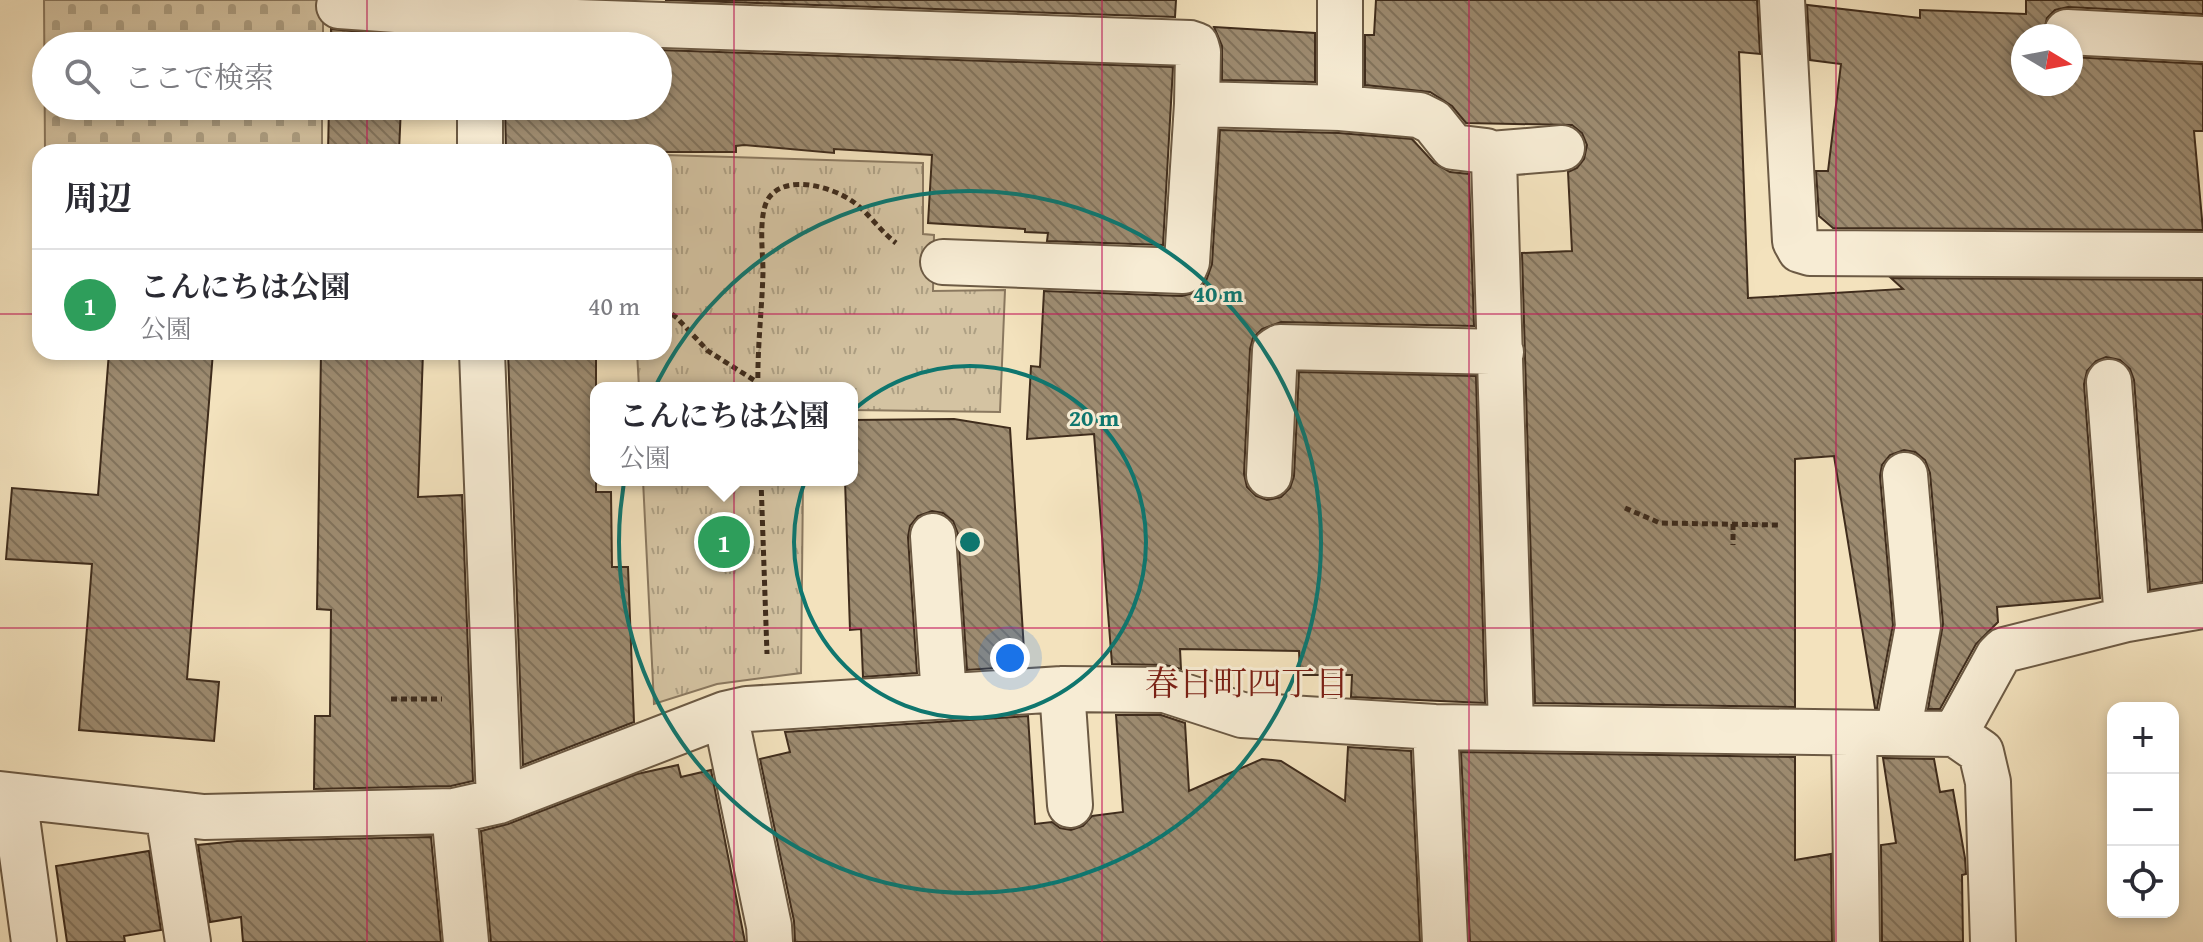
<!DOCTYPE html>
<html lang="ja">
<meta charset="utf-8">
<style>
body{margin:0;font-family:"Gentium Book Plus","Noto Serif JP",serif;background:#f2f2f3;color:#2b2b33}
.controls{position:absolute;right:24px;bottom:24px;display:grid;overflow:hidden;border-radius:16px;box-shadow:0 4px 12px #0003}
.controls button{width:72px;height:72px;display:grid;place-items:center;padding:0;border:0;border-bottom:2px solid #e1e1e2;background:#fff;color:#2b2b33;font:40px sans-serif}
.compass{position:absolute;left:2011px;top:24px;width:72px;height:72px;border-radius:50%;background:#fff;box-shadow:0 4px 12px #0003;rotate:100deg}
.you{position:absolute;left:1010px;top:658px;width:28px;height:28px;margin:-20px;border:6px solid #fff;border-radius:50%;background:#1a73e8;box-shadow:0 0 0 12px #1a73e833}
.badge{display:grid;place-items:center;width:52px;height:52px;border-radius:50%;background:#8f2418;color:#fff;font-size:26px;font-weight:700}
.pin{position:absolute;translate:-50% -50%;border:4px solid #fff;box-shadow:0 2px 8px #0006}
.popup{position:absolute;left:590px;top:382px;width:268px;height:104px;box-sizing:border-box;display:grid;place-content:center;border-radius:16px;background:#fff;filter:drop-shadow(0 2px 6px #0005);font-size:26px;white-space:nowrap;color:#7c7c81}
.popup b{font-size:30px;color:#2b2b33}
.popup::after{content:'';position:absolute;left:50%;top:100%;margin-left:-16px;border:16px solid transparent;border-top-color:#fff}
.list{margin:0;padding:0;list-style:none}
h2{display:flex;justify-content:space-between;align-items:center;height:104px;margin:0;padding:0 32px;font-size:34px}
h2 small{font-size:26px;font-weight:400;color:#7c7c81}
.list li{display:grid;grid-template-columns:52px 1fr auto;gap:24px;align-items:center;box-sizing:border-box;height:112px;padding:0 32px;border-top:2px solid #e1e1e2}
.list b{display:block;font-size:30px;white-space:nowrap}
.list p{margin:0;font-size:26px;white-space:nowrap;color:#7c7c81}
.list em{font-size:26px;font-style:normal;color:#7c7c81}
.icon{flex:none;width:44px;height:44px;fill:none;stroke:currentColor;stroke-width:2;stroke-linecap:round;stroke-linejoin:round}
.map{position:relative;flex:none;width:2203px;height:942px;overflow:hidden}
.search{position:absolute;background:#fff;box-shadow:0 4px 12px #0003;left:32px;top:32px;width:640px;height:88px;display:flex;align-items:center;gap:20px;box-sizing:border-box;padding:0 28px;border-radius:44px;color:#7c7c81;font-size:30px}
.panel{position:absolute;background:#fff;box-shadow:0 4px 12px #0003;left:32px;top:144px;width:640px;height:216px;border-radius:24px}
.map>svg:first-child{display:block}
</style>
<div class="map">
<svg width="2203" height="942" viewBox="0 0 2203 942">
<defs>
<pattern id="grass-tufts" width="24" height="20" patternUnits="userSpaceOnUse" patternTransform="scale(2)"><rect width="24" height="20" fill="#d4c3a2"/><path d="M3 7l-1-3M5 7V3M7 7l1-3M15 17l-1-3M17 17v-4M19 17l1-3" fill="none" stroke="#ad9f83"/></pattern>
<pattern id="cemetery-stones" width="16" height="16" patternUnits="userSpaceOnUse" patternTransform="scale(2)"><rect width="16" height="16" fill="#d4c3a2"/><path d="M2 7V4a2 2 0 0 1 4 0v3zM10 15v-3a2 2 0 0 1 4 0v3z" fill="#ad9f83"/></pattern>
<pattern id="building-back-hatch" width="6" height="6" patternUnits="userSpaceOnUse" patternTransform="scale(2)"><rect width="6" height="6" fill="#9d8b70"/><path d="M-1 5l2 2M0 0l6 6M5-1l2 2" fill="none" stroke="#81725b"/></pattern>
</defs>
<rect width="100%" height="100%" fill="#f3e2bd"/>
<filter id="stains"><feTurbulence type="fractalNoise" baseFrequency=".0025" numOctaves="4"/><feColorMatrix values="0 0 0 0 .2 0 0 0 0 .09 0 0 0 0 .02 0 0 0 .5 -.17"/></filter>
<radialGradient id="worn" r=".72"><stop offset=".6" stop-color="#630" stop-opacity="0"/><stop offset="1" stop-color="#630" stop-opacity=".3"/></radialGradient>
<path fill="url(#grass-tufts)" stroke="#8a785f" stroke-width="2" d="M664,155L923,163V234L934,235L933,291L1005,290L1000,412L852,410V388H639L637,352H664Z
M643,480H803L801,673L717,684L654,704Z"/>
<path fill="url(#cemetery-stones)" stroke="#8a785f" stroke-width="2" d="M44,0H323V46H46V106H322V152H45Z"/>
<path fill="url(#building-back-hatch)" stroke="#3f2c1c" stroke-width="2" d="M665,0H1176L1175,17Z
M1376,0H1757L1760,54L1739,52L1748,298L1903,289L1891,278L2203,280V582L2150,590L2134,380L2130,369L2120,360L2106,357L2096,361L2087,371L2084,384L2100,598L1997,607L1998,622L1976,644L1940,709H1928L1943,624L1930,473L1925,460L1915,452L1904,450L1890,455L1882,465L1880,476L1893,625L1877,708H1875L1834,456L1795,459V707L1535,703L1522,253L1572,251L1568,172L1577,168L1584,159L1587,145L1582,133L1572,125L1466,123L1452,106L1430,92L1365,85V35H1374Z
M2026,0H2203V14L2068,7L2055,10L2047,18L2043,36H2023V84H2071V57L2203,64V131H2194L2203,230L1833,228L1819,216L1816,171H1828L1841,64L1810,60L1807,5L1920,18V10L2026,14Z
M1214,27L1315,33V82L1222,80V46Z
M331,29L404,36L403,46H331Z
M658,50L1173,67L1163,245L1047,241L1048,233L1025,232V229L928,223L932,155L834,149V153L744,145L736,146V152H506L505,106H658Z
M329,106H401L399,152H328Z
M1220,130L1339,133L1412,139L1434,163L1450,172L1469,174L1474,326L1281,322L1262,329L1253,338L1250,349L1244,474L1247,487L1256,496L1267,500L1281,497L1290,488L1294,476L1299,372L1476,376L1485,703L1351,697L1352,675H1300L1299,651L1180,649L1181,669L1165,665L1112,664L1094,434L1027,439L1031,366L1040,367L1044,291L1182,296L1197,292L1206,281L1212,264Z
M109,352H213L187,679L219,682L214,741L79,730L92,564L6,559L12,488L98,495Z
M321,352H423L418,497L462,495L473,781L451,786L314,789L315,716H330L331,610L317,609Z
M508,352H596V492H611L612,567H628L634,722L523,765Z
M954,419L1010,428L1025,666L967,670L958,534L953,521L943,513L932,511L918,516L910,526L908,537L917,673L863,677L861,629L850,630L845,480H852V420Z
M1116,715H1161L1185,723L1189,791L1262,759L1281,761L1345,801L1348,747L1411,751L1420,942H795L794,921L760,759L790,752L785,732L1028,716L1035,824L1052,822L1060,828L1071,830L1083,826L1092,816L1123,812Z
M1461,752L1795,757V860L1831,854L1832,942H1470Z
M1883,758L1934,759L1940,792L1953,790L1965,858L1966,874L1962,875L1963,942H1882L1881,845L1896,843Z
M678,765L681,777L711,770L745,942H491L481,831L508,824L637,774Z
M431,837L441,942H243L241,917L210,922L198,845L237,841Z
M149,851L161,930L124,936L125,942H67L56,866Z"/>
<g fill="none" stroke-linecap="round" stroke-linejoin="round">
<g stroke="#6c5a44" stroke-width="48">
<path id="minor" d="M1782,0L1795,241L1800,250L1810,253L2203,255
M339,6L467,15L484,21L489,19L1190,43L1196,45L1198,52L1197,104L1340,108L1419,115L1433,122L1453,147L1486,151L1494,159L1511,727
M2067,32L2203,39
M1340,108V0
M480,152V106
M1491,154L1562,148
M943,262L1183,271L1187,262L1197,104
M482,352L499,801
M2109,382L2127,619
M1269,475L1275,350L1280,347L1501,352
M933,536L944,697
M1062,689L1070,805
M725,714L769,926L770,942
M1435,727L1445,942
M1854,733L1857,942
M1898,733L1918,626L1905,475
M1955,734L1998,656L2004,650L2127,619L2203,606
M0,794L204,817L454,811L499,801L725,714L747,709L1062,689L1165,690L1242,715L1435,727L1955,734L1981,752L1988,782L1993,942
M14,796L34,942
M454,811L466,942
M168,813L188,942"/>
</g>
<path stroke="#3f2c1c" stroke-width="5" stroke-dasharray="6 4" stroke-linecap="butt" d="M664,308L677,318L708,351L757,382
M758,388C757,349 762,310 763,272C763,253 758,216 768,199C785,173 832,187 852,201C868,212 880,231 896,243
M761,480L767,654
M1625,508L1660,523L1779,525
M1733,524V545
M391,699H442"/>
<use href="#minor" stroke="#f7ecd4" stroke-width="44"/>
</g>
<path fill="none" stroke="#c2185b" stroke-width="2" stroke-opacity="0.55" d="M367,0V46M734,0V942M1102,0V942M1469,0V942M1836,0V942M367,106V152M0,314H40M664,314H2203M367,352V942M0,628H2203"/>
<g fill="none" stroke="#0f766e" stroke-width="4">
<circle cx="970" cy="542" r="176"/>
<circle cx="970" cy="542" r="351"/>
</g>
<g text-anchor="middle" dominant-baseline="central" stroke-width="6" stroke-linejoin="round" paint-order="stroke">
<g font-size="34" fill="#7a1f14" stroke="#f7ecd4">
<text x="1247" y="682">春日町四丁目</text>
</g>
</g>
<circle cx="970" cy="542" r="12" fill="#0f766e" stroke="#f7ecd4" stroke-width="4"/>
<g font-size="24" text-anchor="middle" font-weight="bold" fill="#0f766e" stroke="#f7ecd4" stroke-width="6" stroke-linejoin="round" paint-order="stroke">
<text x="1218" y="302">40 m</text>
<text x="1094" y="426">20 m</text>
</g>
<rect width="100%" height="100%" filter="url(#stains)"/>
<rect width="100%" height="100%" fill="url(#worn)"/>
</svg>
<div class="controls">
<button>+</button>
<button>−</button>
<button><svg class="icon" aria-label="locate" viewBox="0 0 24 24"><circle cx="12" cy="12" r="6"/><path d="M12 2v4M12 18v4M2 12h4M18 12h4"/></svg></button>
</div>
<svg class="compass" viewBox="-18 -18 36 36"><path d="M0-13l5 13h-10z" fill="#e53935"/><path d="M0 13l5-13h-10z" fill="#7c7c81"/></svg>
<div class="you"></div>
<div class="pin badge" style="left:724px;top:542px;background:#2e9e5b">1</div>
<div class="popup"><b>こんにちは公園</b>公園</div>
<div class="search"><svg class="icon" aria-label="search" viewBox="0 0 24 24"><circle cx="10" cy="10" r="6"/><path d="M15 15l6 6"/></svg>ここで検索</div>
<section class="panel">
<h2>周辺<small></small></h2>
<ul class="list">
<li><span class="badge" style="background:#2e9e5b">1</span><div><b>こんにちは公園</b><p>公園</p></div><em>40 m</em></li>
</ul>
</section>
</div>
